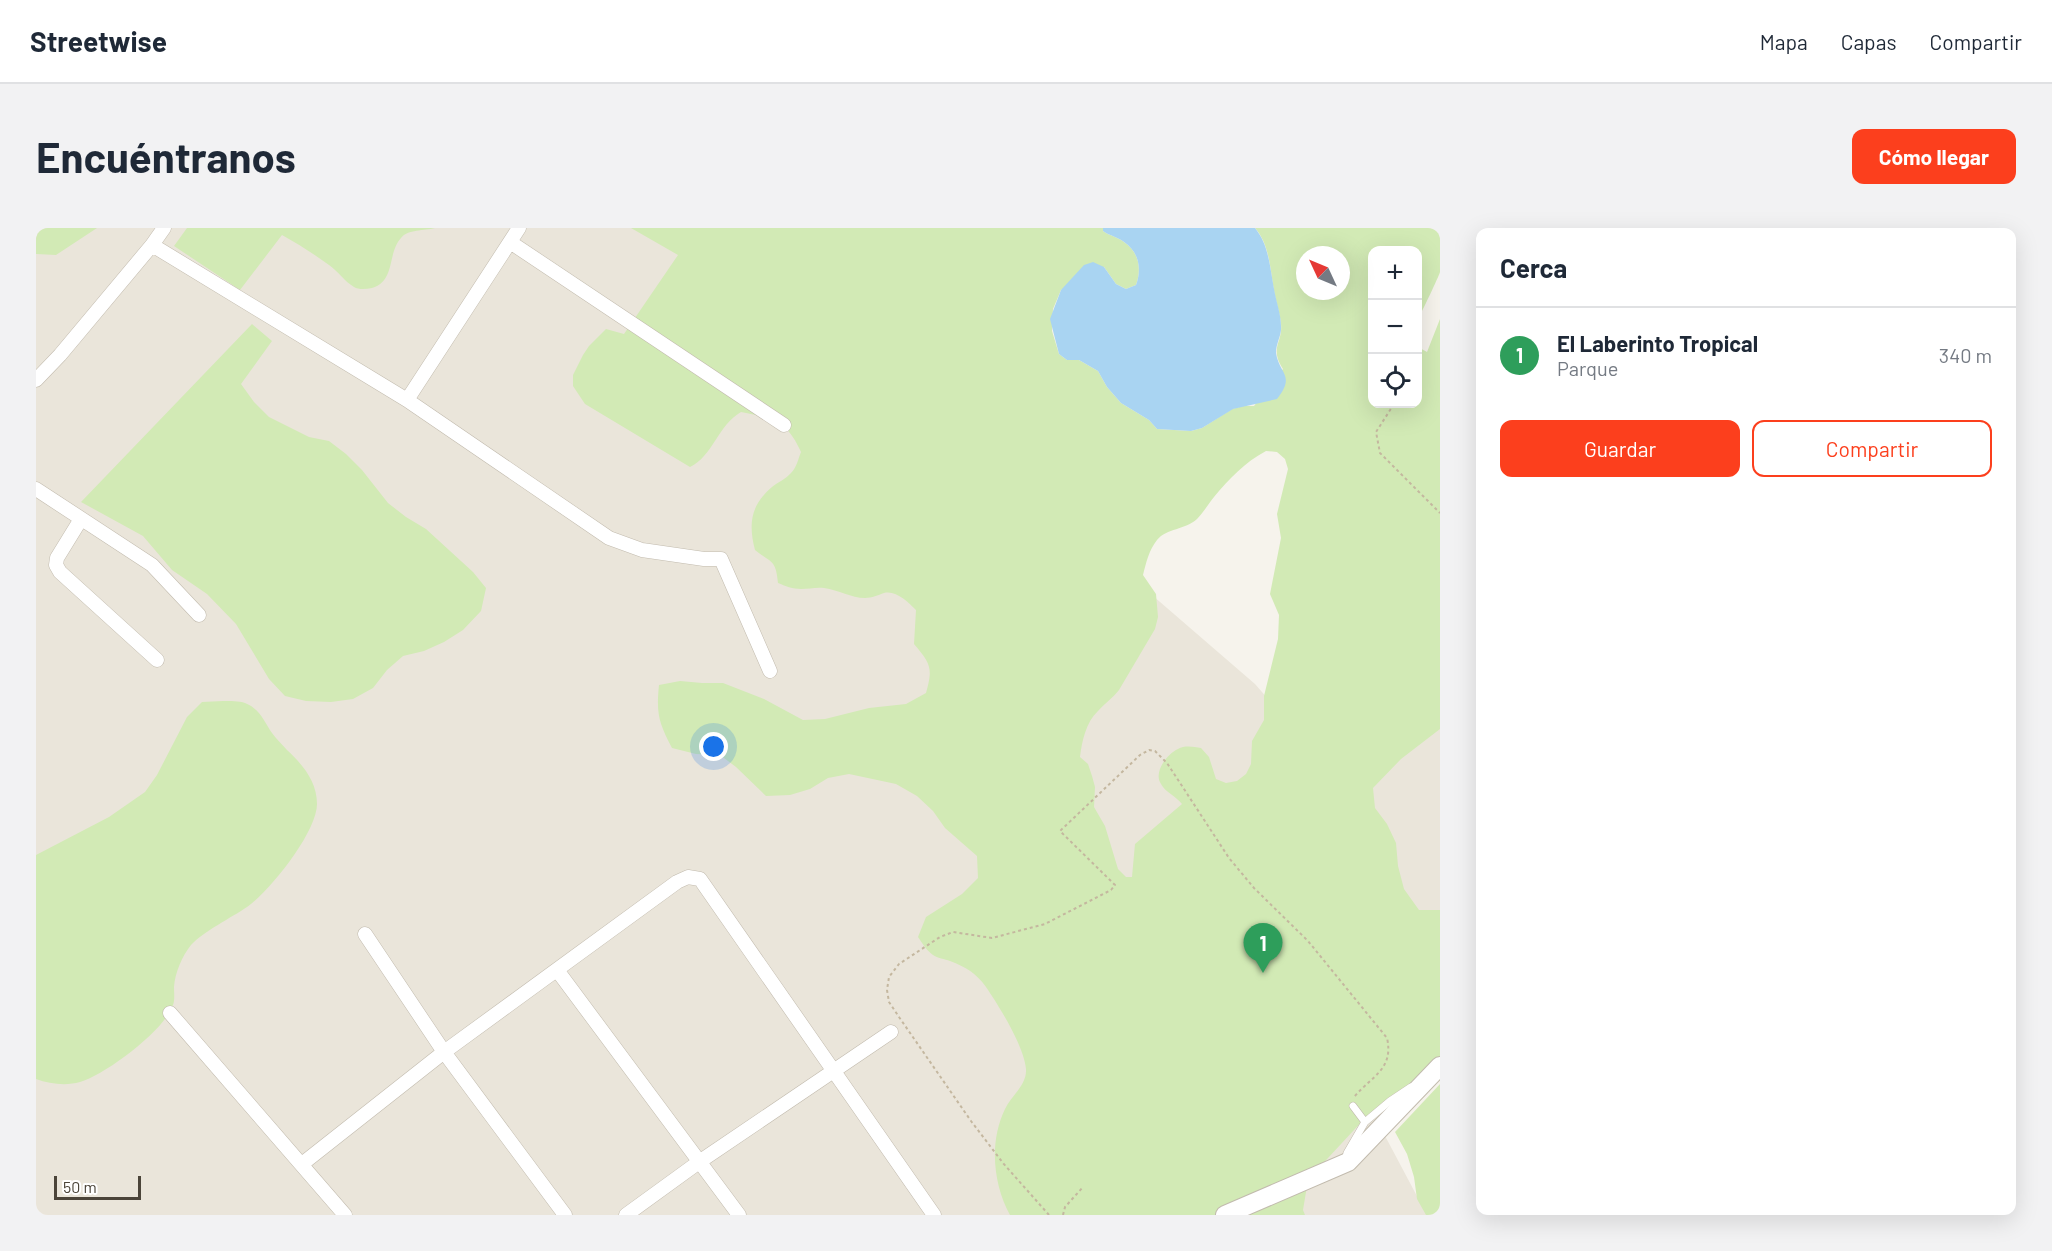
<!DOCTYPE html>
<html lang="es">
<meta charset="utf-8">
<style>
body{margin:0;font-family:Barlow,sans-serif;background:#f2f2f3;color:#1f2937}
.controls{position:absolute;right:18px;top:18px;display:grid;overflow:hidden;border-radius:12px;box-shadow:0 6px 24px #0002}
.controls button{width:54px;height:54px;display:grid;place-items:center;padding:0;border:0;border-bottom:2px solid #e0e1e3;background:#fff;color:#1f2937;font:30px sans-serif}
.compass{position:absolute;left:1260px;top:18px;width:54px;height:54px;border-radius:50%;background:#fff;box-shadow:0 6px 24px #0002;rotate:314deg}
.scale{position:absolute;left:18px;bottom:15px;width:87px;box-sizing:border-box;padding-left:6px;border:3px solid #4b4439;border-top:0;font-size:16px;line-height:21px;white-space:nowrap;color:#4b4439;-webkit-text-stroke:4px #fff;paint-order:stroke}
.you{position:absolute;left:678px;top:519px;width:21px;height:21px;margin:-15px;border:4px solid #fff;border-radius:50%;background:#1a73e8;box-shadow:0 0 0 9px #1a73e833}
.badge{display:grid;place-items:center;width:39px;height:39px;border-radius:50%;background:#fc3f1d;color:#fff;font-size:20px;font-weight:700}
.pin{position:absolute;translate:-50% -50px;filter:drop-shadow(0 2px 3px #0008)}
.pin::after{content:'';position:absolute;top:32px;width:21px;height:18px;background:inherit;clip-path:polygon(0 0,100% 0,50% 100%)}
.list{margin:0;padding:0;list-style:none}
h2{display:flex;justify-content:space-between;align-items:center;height:78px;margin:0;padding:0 24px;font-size:26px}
h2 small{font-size:20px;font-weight:400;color:#747a83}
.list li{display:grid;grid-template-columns:39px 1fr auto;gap:18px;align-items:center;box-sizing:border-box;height:96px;padding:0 24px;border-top:2px solid #e0e1e3}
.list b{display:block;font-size:22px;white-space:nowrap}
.list p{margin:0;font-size:20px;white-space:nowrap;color:#747a83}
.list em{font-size:20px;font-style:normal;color:#747a83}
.actions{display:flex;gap:12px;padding:18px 24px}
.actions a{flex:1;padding:14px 0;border:2px solid #fc3f1d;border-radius:12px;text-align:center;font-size:21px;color:#fc3f1d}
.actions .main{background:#fc3f1d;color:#fff}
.icon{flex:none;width:33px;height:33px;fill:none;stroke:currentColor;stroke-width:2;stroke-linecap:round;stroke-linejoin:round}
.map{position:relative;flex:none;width:1404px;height:987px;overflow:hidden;border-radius:12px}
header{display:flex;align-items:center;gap:36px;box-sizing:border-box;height:84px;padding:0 30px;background:#fff;border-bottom:2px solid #e0e1e3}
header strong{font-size:28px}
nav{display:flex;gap:33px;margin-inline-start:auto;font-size:21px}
.intro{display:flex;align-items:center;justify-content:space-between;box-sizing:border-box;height:144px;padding:0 36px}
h1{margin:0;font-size:42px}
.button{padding:15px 27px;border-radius:12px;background:#fc3f1d;color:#fff;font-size:21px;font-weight:700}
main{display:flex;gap:36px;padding:0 36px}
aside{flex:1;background:#fff;border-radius:12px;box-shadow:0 6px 24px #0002}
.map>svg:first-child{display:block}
</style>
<header>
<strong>Streetwise</strong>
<nav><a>Mapa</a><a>Capas</a><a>Compartir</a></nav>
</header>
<div class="intro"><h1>Encuéntranos</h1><a class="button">Cómo llegar</a></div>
<main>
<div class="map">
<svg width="1404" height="987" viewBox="0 0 1404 987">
<rect width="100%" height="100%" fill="#f6f3ec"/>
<path fill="#eae5da" d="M0,0H691L1219,456L1294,542L1404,445V822L1339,889L1391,987H0Z"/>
<path fill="#d2eab5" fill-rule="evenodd" d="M0,0H61L20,27L0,26Z
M151,0H399C388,3 372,1 365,10C351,25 360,53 336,60C330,61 323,62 318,59C308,53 302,43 293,37C278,26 262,16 246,7L204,62L138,18Z
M595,0H1067V3C1074,8 1082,9 1088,14C1103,24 1106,41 1100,57L1090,61L1080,56L1068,39L1025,62L1017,81L1016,103L1023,126L1031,132H1043L1062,143L1071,159L1085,175L1113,192L1121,201L1155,203L1166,200L1196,181L1207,178H1218L1247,141C1233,119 1247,115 1245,96C1244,86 1241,77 1239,68C1234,45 1235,18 1219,0H1404C1404,14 1404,30 1404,44C1403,48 1385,86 1382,91V22H1336V176H1382V119L1391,124L1404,91V501L1365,531L1337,560L1339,580L1351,596L1360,615L1362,638L1368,661L1383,682H1404V834L1331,888L1279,944L1272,952L1267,982L1269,987H974C957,956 953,914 969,881C975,868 991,857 990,841C988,818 963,778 950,759C940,745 930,739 914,733C909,731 901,730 897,727C891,723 886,715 882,709L890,689L926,666L942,650L941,628L909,600L897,583L881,568L860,556L813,546L792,550L774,561L754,567L730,568L700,539L684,527L660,526L636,520C623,495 620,486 623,457L644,453L666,455H687L728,471L767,492L789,491L833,480L870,476L890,465C897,440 895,436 878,416L880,382C872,374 860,362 848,365C842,367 836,370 829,370C815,370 803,362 788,360C780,359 773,361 765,361C757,361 749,358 742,355C740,331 735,335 719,322C712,295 715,277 736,259C742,254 750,251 755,245C761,239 762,231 765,224C751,192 736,190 705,184C682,197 677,228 654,239L549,176L537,158V147L547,127L553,118L570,101L588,106L642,27ZM1269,27H1305V63H1269ZM1230,223L1241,224L1249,231L1252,241L1241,286L1245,310L1234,366L1243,387L1242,411L1228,468V492L1216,513L1215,536L1210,546L1201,553L1190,555L1180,551L1173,529L1165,520C1158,519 1149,517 1142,521C1131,526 1117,544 1125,556C1129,564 1140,568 1146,576L1099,616L1096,649H1090L1082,641L1069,598L1058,579L1059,559L1056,548L1052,536L1044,529C1046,513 1050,494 1062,483C1069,475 1077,470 1083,462L1119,401L1122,389L1120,366L1107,347C1110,335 1113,322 1121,312C1131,300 1149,302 1161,291C1168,284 1172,276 1178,269C1193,251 1209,234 1230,223Z
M216,96L236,113L205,156L218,174L233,189L273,209L293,213L310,226L326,242L352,275L370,289L390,301L437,344L450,360L445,383L427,402L408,414L388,423L367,428L351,442L337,460L317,471L295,474L270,473L249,468L233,451L200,396L171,366L136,342L107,308L45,274Z
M187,473C194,473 203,473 209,475C224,481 228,493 236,505C240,511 246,516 251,522C266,536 281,553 281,576C281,604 234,663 211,679C195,690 168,703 155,717C146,728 139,745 138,759C138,764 139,772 137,777C129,802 69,847 44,854C30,858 14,856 0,851V627L73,589L109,564L121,547L151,489L166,474Z
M1404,856V987H1390L1381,971L1378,949L1371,926L1359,904Z"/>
<path fill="#a9d4f2" d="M1067,0H1219C1234,18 1234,43 1239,66C1241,76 1245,87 1245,98C1246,107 1240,115 1240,125C1243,146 1260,147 1241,171L1197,181L1166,200L1155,203L1121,201L1113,192L1085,175L1071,159L1062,143L1043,132H1031L1023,126L1014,91L1025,62L1048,37L1057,34L1068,39L1080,56L1090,61L1100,57C1106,41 1103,24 1088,14C1082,9 1074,8 1067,3Z"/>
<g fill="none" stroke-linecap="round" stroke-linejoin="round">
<g stroke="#c2bbae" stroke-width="8">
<path id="service" d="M1317,878L1329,894
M1311,925L1329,894L1354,873L1375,859"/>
</g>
<g stroke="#c2bbae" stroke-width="15">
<path id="minor" d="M474,14L748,197
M116,17L371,172L573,310L606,322L668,331H685L734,443
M0,152L24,127L116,17L128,0
M371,172L483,0
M0,261L116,337L163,387
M45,291L21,330L20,337L24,344L121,432
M329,706L408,824L529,987
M521,742L703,987
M134,785L309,987
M266,936L408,824L641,654L652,649L664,651L898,987
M590,987L663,934L855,804"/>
</g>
<g stroke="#c2bbae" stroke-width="20">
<path id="tertiary" d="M1189,987L1312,934L1404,838"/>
</g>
<path stroke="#c4b79f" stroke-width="2" stroke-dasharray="3 3" stroke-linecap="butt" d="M1358,176L1340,204L1344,225L1404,285
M1013,987L967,935L935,893L863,789L853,774L851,762L853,749L863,736L904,709L917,704L956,710L1009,696L1075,662L1079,657L1024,603L1104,527L1113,522L1119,523L1131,535L1193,630L1218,660L1272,713L1351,810C1358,841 1336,848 1318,869
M1027,987L1029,979L1047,959"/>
<use href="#service" stroke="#fff" stroke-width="7"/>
<use href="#minor" stroke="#fff" stroke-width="14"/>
<use href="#tertiary" stroke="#fff" stroke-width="18"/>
</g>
</svg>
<div class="controls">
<button>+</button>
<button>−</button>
<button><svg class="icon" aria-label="locate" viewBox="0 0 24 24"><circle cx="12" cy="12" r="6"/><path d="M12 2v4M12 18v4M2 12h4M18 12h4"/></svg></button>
</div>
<svg class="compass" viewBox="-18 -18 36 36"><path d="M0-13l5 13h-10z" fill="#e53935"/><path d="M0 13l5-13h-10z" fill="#747a83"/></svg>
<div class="scale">50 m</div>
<div class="you"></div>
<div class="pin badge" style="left:1227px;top:745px;background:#2e9e5b">1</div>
</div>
<aside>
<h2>Cerca<small></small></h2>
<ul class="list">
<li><span class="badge" style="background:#2e9e5b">1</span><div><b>El Laberinto Tropical</b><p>Parque</p></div><em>340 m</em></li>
</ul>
<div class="actions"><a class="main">Guardar</a><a>Compartir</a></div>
</aside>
</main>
